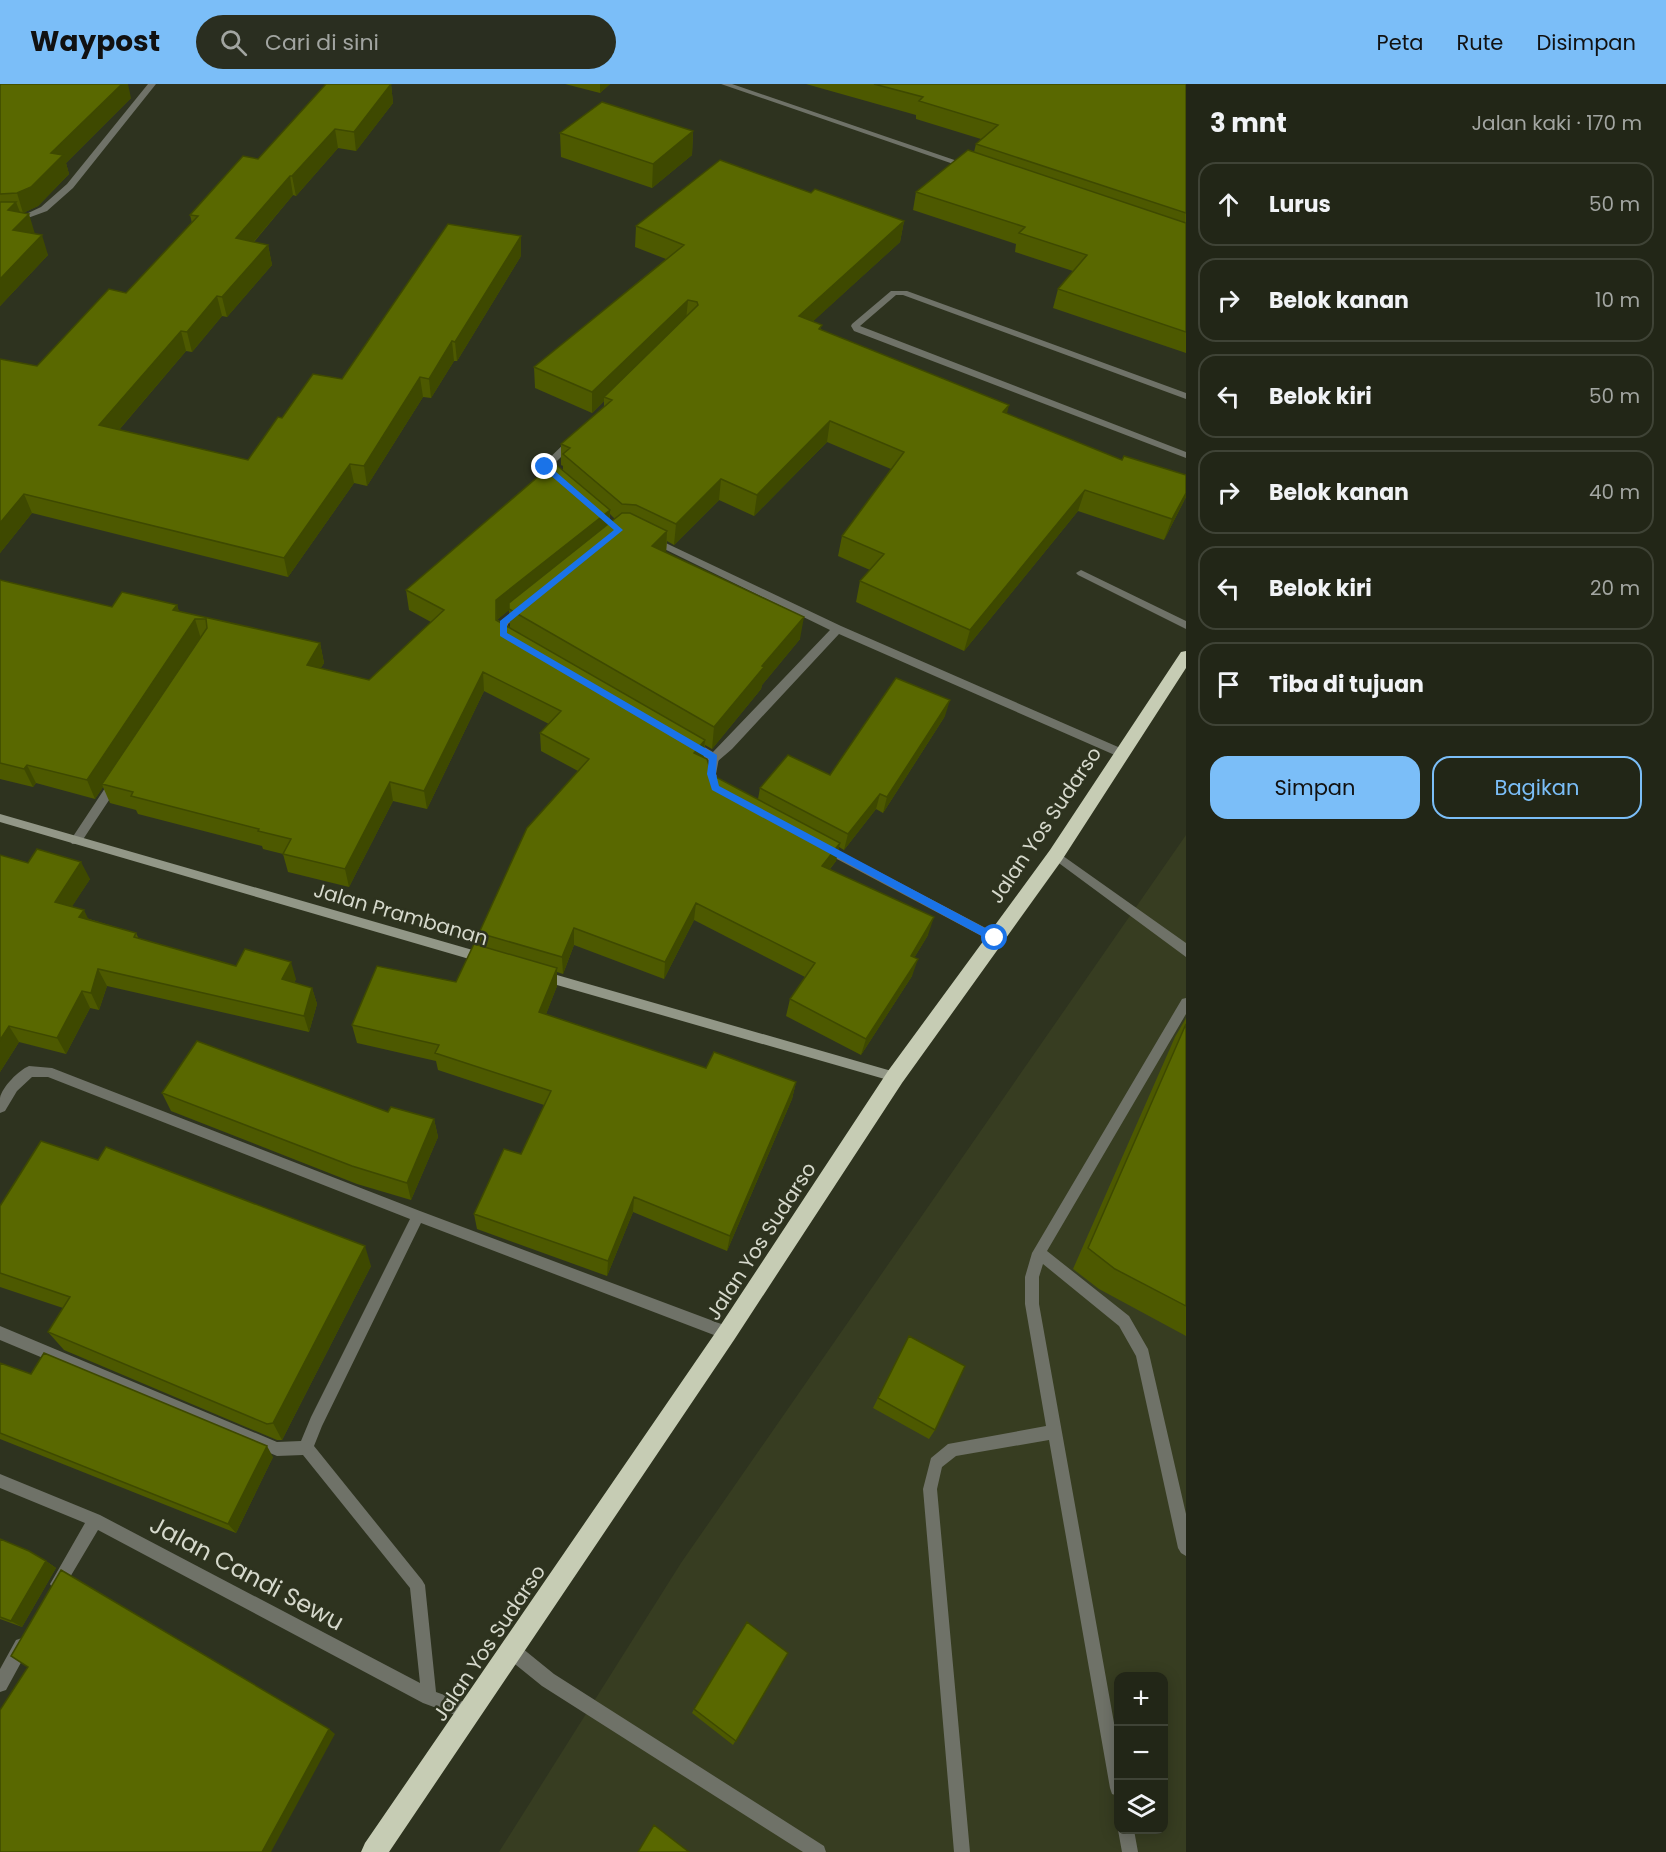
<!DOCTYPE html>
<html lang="id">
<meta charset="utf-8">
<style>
body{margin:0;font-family:Poppins,sans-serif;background:#2a2e20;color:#f1f3f6}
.controls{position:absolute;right:18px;bottom:18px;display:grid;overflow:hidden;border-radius:12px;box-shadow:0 3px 15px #0003}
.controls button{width:54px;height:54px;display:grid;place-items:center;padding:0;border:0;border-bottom:2px solid #3f4336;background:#222617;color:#f1f3f6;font:30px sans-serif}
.stop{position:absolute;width:18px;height:18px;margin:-14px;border:4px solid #1a73e8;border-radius:50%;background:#fff}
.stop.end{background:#1a73e8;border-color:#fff;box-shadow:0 2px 6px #0008}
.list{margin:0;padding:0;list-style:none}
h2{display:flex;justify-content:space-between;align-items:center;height:78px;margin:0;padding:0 24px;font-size:26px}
h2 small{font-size:20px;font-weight:400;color:#a2a5a1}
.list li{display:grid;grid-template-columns:39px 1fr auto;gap:18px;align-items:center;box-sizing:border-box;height:84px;margin:0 12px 12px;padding:0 12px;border:2px solid #3f4336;border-radius:18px}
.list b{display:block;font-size:22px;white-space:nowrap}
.list em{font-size:20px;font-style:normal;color:#a2a5a1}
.actions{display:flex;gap:12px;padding:18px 24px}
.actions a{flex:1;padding:14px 0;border:2px solid #7bbef8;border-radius:18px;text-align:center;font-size:21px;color:#7bbef8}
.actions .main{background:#7bbef8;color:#111}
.icon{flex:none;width:33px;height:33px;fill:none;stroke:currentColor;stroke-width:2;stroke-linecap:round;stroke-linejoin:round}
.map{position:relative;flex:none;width:1186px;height:1768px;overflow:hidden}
header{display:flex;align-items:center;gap:36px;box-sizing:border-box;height:84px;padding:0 30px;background:#7bbef8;color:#111}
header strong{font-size:28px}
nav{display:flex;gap:33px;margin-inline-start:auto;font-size:21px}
.search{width:420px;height:54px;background:#2a2e20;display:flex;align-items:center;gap:15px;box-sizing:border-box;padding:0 21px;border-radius:33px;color:#a2a5a1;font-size:22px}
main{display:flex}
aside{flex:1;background:#222617}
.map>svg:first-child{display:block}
</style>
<header>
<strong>Waypost</strong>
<div class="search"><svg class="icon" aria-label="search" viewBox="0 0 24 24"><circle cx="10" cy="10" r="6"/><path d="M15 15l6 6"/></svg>Cari di sini</div>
<nav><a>Peta</a><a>Rute</a><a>Disimpan</a></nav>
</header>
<main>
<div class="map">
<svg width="1186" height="1768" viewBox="0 0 1186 1768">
<rect width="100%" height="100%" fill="#2e331f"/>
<path fill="#373d21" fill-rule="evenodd" d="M1186,751V1768H499L681,1479ZM1118,1592H1164V1746H1118Z"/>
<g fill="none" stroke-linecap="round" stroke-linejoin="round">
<path fill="#6f7268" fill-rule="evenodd" d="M891,207H907L1186,309V315L903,211H896L860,242L1186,368V374L854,247L851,242L852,240Z
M571,355L576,358L551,383L564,395L562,397H556L540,383L568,356Z
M653,453L841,542L1125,666L1126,669L1125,672H1117L839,550L732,665L718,677H710L686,663L685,660L686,657H694L713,668L830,546L650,458V454Z
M1081,486L1186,537V545L1078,491L1076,489Z
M522,521L526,522V526L508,540V549L512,553L511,556H503L498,550V539Z
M1056,767L1186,859V873L1052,774L1050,771Z
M1186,914V930L1047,1167L1129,1232L1148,1265L1186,1430V1472L1181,1469L1178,1464L1136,1272L1119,1242L1043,1180L1039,1193V1220L1118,1661V1712L1112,1710L1110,1704L1049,1356L956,1372L942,1383L937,1405L970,1768H954L923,1405L931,1374L948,1360L1046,1342L1025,1220V1193L1032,1169L1182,915Z
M511,1558L517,1560L554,1590L824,1762L826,1768H803L542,1602L505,1572L503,1566L505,1560Z
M1118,1744V1746H1134L1138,1768H1122L1118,1746Z"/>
<path fill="#6f7268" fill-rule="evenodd" d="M148,0H156L73,104L47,127L25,135H0V131H24L41,123L67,100Z
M721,0H732L972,82L965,84Z
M714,670L719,674L716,690L722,705L716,709L712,708L706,690L709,674Z
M115,694L119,695L120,698L119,701L80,760H72L70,757L72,754L111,695Z
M824,759L999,851L1001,854L999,857H991L820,766L818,763L820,760Z
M29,982L52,984L420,1127L732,1244L734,1249L732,1254L727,1256L421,1139L322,1342L314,1362L422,1496L425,1501L436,1608L475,1622L477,1628L475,1634L469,1636L423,1619L98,1446L63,1505L58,1508L53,1505L50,1500L53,1495L85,1439L0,1404V1390L100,1431L420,1599L410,1504L303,1371L277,1372L0,1256V1242L277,1358L301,1357L311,1333L410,1135L48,993H32L17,1007L5,1027L0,1029C0,1024 0,1018 0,1014C2,1003 19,986 29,982Z
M22,1554L28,1556L30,1562L6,1606L0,1608V1585L16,1556Z"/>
<path fill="#929787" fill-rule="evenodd" d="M0,730L483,869L487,871L489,874L487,877L483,879L0,738Z
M543,887L895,988L899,989L901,993L899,997L895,998L543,897L539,896L537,892L539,888Z"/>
<path fill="#c6ccb4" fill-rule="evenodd" d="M1186,567V584L1062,776L902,999L734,1256L389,1768H361L365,1759L720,1242L888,987L1050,766L1181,568Z"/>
</g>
<path fill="#4d5900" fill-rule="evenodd" d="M0,0L131,14L66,79L69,90L38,122L23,129L35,150L48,171L0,222Z
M391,0L393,19L356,67L338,64L296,112L293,111L254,158L268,161L272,181L227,233L222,232L192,268L186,267L119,346L248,376L282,334L342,295L521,172L457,277H454L431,314L423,313L367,402L354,399L288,493L32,429L0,469V275L37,282L126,209L192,139L190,131L258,75Z
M565,0H610L600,9Z
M806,0H1186V269L1053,224L1058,205L1073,187L1015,168L1016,160L913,126L916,108L974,68L976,60L981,55L916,35V31Z
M693,47L692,71L652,104L561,73L560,49Z
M811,109L904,137L900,158L813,237L822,246L1007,330L1122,376L1186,391V413L1164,456L1078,427L964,567L856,518L860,497L870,486L838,472L842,452L891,385L827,358L754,432L719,416L674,461L667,457L666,468L800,555L762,601L761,605L712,665L705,661L704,674L712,691L758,715L760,704L830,691L945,632L883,729L876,725L844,766L839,763L836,777L830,785L928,851L914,874L912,892L861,971L786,932L790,915L805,893L694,836L664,895L574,861L563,890L557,888V902L546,930L706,984L796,998L792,1015L727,1167L633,1128L607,1192L477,1145L474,1130L521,1070L544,1021L438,986L436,977L357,959L352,941L456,898L481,862L479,849L578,687L541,667L540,649L549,640L484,607L427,725L393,717L349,803L288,788L283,770L263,765L262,762L138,730L136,726L110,719L103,703L95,715L36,699L33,703L0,695V496L112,523L177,521L179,528L320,559L324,579L320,585L369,596L431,538L409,526L406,506L563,387V382L561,381V360L604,323V317L592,329L535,304L534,283L666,175L635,163L636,142ZM610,430L615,435L610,439ZM509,526L510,543L498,536V535Z
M0,771L90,795L72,822L89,835L136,849L139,855L236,882L296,895L294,899L312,904L317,920L309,948L107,902L99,926L90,924L66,970L19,958L0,988Z
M1186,934V1252L1099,1205L1073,1185L1175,953Z
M162,1009L388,1028L434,1035L438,1053L411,1116L357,1100L171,1027Z
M0,1122L371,1182L282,1356H277L64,1266L48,1248L63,1224L0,1203Z
M909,1252L935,1346L929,1355L873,1324Z
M0,1279L31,1290L273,1373L236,1449L0,1355Z
M0,1455L46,1477L56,1484L22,1543L0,1535Z
M788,1569L733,1661L692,1629L694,1625Z"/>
<path fill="#3e4900" d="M122,0H128L131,14L66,79L69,90L38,122L23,129L17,109L51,69Z
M391,0L393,19L356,67L354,48Z
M600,0H610L600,9Z
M335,45L338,64L296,112L292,92Z
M693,47L692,71L652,104L653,80Z
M290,92L293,111L240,174L236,154Z
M16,118L23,136L29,130L35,150L20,165L8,126Z
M904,137L900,158L796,253L799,232Z
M42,151L48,171L0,222V195Z
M521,152V172L457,277L455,258Z
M268,161L272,181L227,233L222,213Z
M217,212L222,232L192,268L187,248Z
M688,216L686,237L604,313V317L592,329V308Z
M181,247L186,267L106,361L99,341Z
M452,257L454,277L431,314L429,295Z
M420,293L423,313L367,402L364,382Z
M1009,321L1004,342L1003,328Z
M830,337L827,358L754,432L757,411Z
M350,380L354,399L288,493L284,474Z
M721,395L719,416L674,461L676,440Z
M1085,406L1078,427L964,567L970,546Z
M1186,409V413L1164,456L1172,435Z
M24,410L32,429L0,469V439Z
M610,426L609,446L509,525V526L498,535V555L496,516Z
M667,447L666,469L652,462Z
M177,521L183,540L173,526Z
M804,533L800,555L762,601L761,605L712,665L714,643L762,582Z
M195,535L201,555L102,700L103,703L95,715L87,696Z
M320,559L324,579L311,600L307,581Z
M483,588L484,607L427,725L424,707Z
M950,616L945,632L883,729L887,713Z
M705,656L703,674L694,669Z
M27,681L36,699L33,703L24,685Z
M390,698L393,717L349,803L345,785Z
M880,710L876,725L844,766L848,750Z
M840,759L836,777L818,799L822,782Z
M81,778L90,795L64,835L55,818Z
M696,819L694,836L664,895L665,878Z
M84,826L92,843L79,833Z
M934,833L928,851L905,889L911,872Z
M574,844V861L563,890L562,873Z
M918,875L912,892L861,971L866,955Z
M291,878L296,895L287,912L282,895Z
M557,884V902L540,946L539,928Z
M98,885L107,902L99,926L91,909Z
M312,904L317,920L309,948L304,932Z
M82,907L90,924L66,970L57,954Z
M9,942L19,958L0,988V956Z
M796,998L792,1015L727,1167L730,1152Z
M434,1035L438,1053L411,1116L407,1099Z
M634,1113L633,1128L607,1192L608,1177Z
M365,1162L371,1182L282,1356L273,1339Z
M267,1362L273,1373L236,1449L228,1440Z
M46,1477L56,1484L22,1543L11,1537Z
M329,1645L335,1650L271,1768H262Z"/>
<path fill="#596800" stroke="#3e4900" stroke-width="1.5" d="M0,0H122L51,69L63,71L31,103L17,109L0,110Z
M326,0H391L354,48L335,45L292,92H290L236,154L268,161L222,213L217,212L187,248L181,247L99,341L248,376L278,333L282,334L313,290L342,295L448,140L521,152L455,258L452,257L429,295L420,293L364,382L350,380L284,474L24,410L0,439V275L37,282L109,205L126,209L198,132L190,131L243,72L258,75Z
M874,0H1186V129L976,60L998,41L919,17L923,13Z
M602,18L693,47L653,80L560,49Z
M968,66L1186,139V248L1058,205L1087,171L1019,149L1025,143L916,108Z
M720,76L811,109L815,105L904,137L799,232L822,241L819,245L1009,321L1003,328L1122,376L1124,372L1186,391V409L1172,435L1085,406L970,546L860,497L884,470L842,452L904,368L830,337L757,411L721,395L676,440L636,421L622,420L563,370L570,364L561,360L612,316L604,313L698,221L697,218L688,216L592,308L534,283L684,161L636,142Z
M0,118H16L8,126L29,130L13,146L42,151L0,195Z
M554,379L610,426L496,516V536L705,656L694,669L707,675L712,691L840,759L822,782L934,833L911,872L918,875L866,955L790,915L815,879L696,819L665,878L574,844L562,873L479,849L527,744L589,675L540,649L561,627L483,588L424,707L390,698L345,785L283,770L291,755L258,747L259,745L131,712L133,708L102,700L207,544L206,535H195L87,696L27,681L24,685L0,679V496L112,523L122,508L177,521L173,526L320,559L307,581L369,596L444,526L406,506Z
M622,429H630L667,447L652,462L804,533L762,582L764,583L714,643L509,525V519Z
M896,594L950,616L887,713L880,710L848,750L760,704L788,671L830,691Z
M37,765L81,778L55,818L84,826L79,833L136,849L134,853L236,882L245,865L291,878L282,895L312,904L304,932L98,885L91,909L82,907L57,954L9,942L0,956V771L28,779Z
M474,860L557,884L539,928L706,984L714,968L796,998L730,1152L634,1113L608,1177L474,1130L504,1065L521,1070L551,1007L435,969L439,961L352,941L377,882L456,898Z
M1186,940V1222L1115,1185L1088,1164Z
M197,957L388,1028L391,1023L434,1035L407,1099L352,1082L162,1009Z
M41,1057L98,1076L106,1063L365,1162L273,1339L267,1340L48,1248L70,1213L0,1189V1122Z
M909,1252L965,1282L935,1346L878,1314Z
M44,1269L267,1362L228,1440L0,1349V1279L31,1290Z
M0,1455L29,1467L46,1477L11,1537L0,1533Z
M61,1486L329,1645L262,1768H0V1626L28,1583L11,1572Z
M747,1538L788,1569L736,1657L694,1625Z
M654,1741L689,1768H638Z"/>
<path fill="#1a73e8" d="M542,381H548L623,446L507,540V549L717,671L716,690L719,702L998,851V857H991L712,706L707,690L709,675L500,552V537L614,446L542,384Z"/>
<g text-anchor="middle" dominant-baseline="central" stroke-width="5" stroke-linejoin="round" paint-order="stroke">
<g font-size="20" fill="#d6d9cc" stroke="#2e331f">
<text transform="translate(1045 741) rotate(-56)">Jalan Yos Sudarso</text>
<text transform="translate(401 830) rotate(16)">Jalan Prambanan</text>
<text transform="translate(761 1157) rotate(-57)">Jalan Yos Sudarso</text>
<text transform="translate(489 1559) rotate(-56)">Jalan Yos Sudarso</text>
</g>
<g font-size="24" fill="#d6d9cc" stroke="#2e331f">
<text transform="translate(247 1489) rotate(28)">Jalan Candi Sewu</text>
</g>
</g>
</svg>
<div class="controls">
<button>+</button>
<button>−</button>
<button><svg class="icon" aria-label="layers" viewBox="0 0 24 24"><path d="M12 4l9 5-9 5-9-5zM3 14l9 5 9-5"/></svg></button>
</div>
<div class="stop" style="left:995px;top:854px"></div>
<div class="stop end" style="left:545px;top:383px"></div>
</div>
<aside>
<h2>3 mnt<small>Jalan kaki · 170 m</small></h2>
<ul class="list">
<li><svg class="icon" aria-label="ahead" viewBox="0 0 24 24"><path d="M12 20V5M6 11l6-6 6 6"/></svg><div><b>Lurus</b></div><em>50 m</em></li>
<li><svg class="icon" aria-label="right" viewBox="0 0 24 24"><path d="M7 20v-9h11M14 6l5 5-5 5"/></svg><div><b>Belok kanan</b></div><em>10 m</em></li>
<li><svg class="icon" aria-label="left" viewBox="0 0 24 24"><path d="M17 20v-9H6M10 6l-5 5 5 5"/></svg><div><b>Belok kiri</b></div><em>50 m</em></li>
<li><svg class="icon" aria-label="right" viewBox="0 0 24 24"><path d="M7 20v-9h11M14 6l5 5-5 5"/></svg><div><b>Belok kanan</b></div><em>40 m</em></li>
<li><svg class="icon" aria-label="left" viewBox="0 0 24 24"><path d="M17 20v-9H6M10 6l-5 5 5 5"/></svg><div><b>Belok kiri</b></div><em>20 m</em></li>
<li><svg class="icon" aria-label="arrive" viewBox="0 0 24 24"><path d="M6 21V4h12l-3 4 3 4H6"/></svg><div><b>Tiba di tujuan</b></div></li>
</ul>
<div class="actions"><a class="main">Simpan</a><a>Bagikan</a></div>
</aside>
</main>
